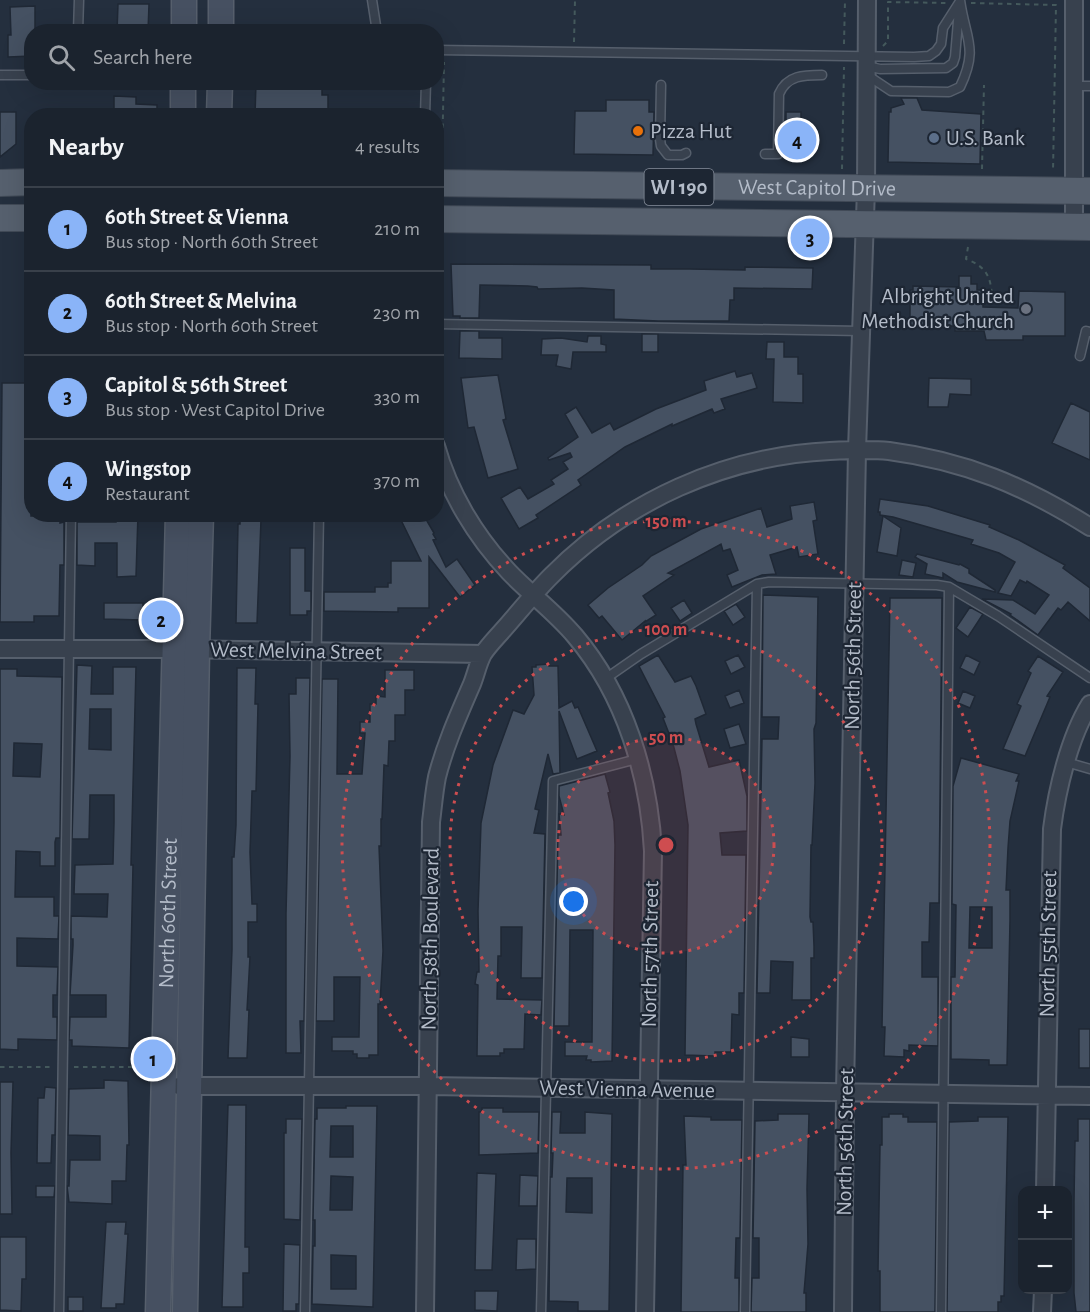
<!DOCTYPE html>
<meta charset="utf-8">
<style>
body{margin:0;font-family:"Alegreya Sans",sans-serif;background:#242b36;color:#f1f3f6}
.controls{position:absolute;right:18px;bottom:18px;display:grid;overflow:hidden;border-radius:12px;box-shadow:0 6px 24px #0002}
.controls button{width:54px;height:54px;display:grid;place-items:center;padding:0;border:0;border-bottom:2px solid #39404a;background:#1b232e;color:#f1f3f6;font:30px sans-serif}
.you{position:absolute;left:574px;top:902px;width:21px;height:21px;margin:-15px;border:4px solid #fff;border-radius:50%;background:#1a73e8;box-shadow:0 0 0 9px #1a73e833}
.badge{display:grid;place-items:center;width:39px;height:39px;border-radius:50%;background:#8ab4f8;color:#111;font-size:20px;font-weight:700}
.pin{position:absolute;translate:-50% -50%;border:3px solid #fff;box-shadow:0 2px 6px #0006}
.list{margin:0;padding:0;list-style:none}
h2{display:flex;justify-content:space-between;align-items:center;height:78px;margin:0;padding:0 24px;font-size:26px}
h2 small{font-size:20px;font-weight:400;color:#a0a4aa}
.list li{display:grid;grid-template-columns:39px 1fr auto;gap:18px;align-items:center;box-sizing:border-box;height:84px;padding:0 24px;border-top:2px solid #39404a}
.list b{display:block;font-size:22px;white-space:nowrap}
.list p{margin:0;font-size:20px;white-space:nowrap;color:#a0a4aa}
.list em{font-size:20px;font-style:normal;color:#a0a4aa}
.icon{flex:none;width:33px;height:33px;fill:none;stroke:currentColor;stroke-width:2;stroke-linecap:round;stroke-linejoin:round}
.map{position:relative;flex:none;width:1090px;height:1312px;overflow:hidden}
.search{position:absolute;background:#1b232e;box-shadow:0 6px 24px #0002;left:24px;top:24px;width:420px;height:66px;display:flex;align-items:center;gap:15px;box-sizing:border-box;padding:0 21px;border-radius:24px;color:#a0a4aa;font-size:22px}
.panel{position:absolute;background:#1b232e;box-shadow:0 6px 24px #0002;left:24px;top:108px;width:420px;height:414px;border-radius:24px}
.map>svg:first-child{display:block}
</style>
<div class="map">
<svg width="1090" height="1312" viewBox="0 0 1090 1312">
<rect width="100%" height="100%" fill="#242f3e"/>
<path fill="#455162" stroke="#1f2835" stroke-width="1.5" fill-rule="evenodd" d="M118,4H149L148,32H117Z
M35,6V32H32V56L8,57V35H11L10,7Z
M256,82H322V95H328V116H255Z
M114,96L136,97V104L157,105V116H114Z
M901,98H917L922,110L981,114L980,164L888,162L889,112H891V108L904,104Z
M606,100H649V112H654L653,155L574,154L575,111H606Z
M0,112H16V144L0,157Z
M786,112H801V125L804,126V154H789V146H786Z
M451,264L651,265V269H689L745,270V267L813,268L812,289L734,288V300H730L729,321H658L614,319V290L582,288L538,289L537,287L528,286L480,285L479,318H460V316H453Z
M959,276H971V284H977V290H983V307L1018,308L1019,291L1065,292V336H1023V340H986L984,331H955V326H910V290H913V286L959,287Z
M460,331H479V338H502V359L459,358Z
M642,334H658V352H642Z
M588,336H601V344L606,345V352H573L571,369L556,366L558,355H541L542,339L561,338L587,342Z
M767,342H784V357H798V374H803V403L773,402L774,359H766Z
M735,371L737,377L752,373L757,388L721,399L725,409L714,413L712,409L672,426V424L625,447L578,480L581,485L536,515L538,518L519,529L501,498L520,487L528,499L554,484L551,480L568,469L563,462L572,457L570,453L549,460L548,458L578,437L565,414L576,407L592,433L610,423L614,430L656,409L706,390L704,381Z
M498,375L506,419L503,420L518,469L488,478L474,427L468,428L461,378Z
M929,378L971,379V395L950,394L948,407H928Z
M2,383H32L31,516H60V523L64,522V565H60L59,616H34V622H0Z
M1071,403L1090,412V460L1052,443Z
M880,499L928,506L990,525L989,527L1019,540L1065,565L1063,568L1090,588V621L1068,602L1061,610L1058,608L1038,635L1010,615L1011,614L982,599L1013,600L1035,614L1049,595L1027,581L1026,583L1020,580L1011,596L998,593L1015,562L999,553L971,544L973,540L893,517L880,515V512H878Z
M814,502L817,520L813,521L818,554L799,557L797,547L770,555L776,574L762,575L732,587L727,575L738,570L730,549L723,551L721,544L668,573L674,575L643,596L656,615L645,622V621L622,640L602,616L599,618L588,605L608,588L642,565L651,556L701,529L761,508L767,527L792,519L790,506Z
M116,514H138L136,576L117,577V543H95V566L77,565V522H116Z
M398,514H423L434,533L433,534L436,539L433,540L446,567L457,559L475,585L460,597L429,557V608H398V612L324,611V592H375V587H388V583H391V561H421Z
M883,516L901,528L897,556L877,552Z
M240,520H261L257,623H236L238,524H240Z
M290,548H305V591H311V611H307V615H290Z
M917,554L959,565L960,564L969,569V573L995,590V592L957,582L943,573V578L925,574L927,564L915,557Z
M902,560L916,563L913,577L899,575Z
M763,595L818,597L816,723L814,729L815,783L812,845H811L810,917L811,922H813L814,946V958H811V1000H792L793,962L771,961L770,993H757L762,739H778L779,717H762Z
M890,598H942L939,903H930L929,942H922V977H938V1046L909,1045V1051L904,1050V1057L884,1056L885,1027H882Z
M684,600L692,613L680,621L671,608Z
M104,603H143V620L104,619Z
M736,604L745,617L733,625L724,611Z
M970,607L983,614L968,637L956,628Z
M658,655L675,682L691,676L696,686L706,714L695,719L696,724L709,767L739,760L747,796V831L720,833L722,855H746L744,993H739V1015L732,1014L731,1052H715V1056L685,1055L688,825L680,771L673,744L663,718L665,717L639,666Z
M738,655L745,667L731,674L725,661Z
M966,655L980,662L974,675L960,668Z
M1038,656L1063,672L1047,696L1050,697L1025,756L1003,749L1021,706L1017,704L1031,673L1028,671Z
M549,664V666H558L559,708L572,701L575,708L578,707L597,751L577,759L559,711L560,773L553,774L548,754L535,809L539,810L534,833L545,834L542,978H521L522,927H501V956H498L497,999L542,1000L541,1015L525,1014L524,1049H504V1053H500V1056H477L478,985L475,984L477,972H479L478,911L481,823L493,765L513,710L524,714L534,695L532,667H536V665Z
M77,665L92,666L91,694H113V667H136L131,865H133L129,1048L72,1046V1040H69L70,1017H106V995H70L73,945V939H71V916L107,917L108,894H74L75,865L113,864L114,822V795H90L89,839H72ZM90,709H111V750L89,749Z
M237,668H256L255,704H258L256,791H252L250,852L252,904H257V922H248V957H250L247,1010H249L247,1058H228L232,949V857H234L236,825Z
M0,669H17V676L62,677L60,838H56L55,842V866H40V852L16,851L15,897H54V916H59L58,939L17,938V966L58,967L57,995H53V1017H57V1040L18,1039V1050L0,1049ZM14,743L42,744L40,777L13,776Z
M385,670H414V690H405V715H395V741H389L388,766L384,765L382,819H381V846H379L383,951L380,1004H378V1055H369V1058H357V1054H353V1051H332V1037H359L360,977H334V1021H316L322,679H338L337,774H362L365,733H360V722H370V704H376V696L385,697Z
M296,678H310L304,1021H300L301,1053H286V914L290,756L289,694H296Z
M739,690L744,703L730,708L725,696Z
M963,691L975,696L970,708L958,703Z
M739,724L746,744L730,748L724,729Z
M961,758L1019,774L1016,781H1019L1010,821L1008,848L1006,890H1010V920L1007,1065H989V1060L951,1059V977H955L956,905L952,904L953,786ZM970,907H992V948H969Z
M605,774L610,792L608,793L614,821L615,845L612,1061L591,1062V1060H586L587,1056H565V1042H592L593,930H570L569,1026H554L558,835H561L559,814L564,815L559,796V786Z
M1079,1029H1090V1068H1079Z
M791,1037L809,1039V1057H791Z
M104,1080L128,1081L129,1145H127L126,1181H112V1204L69,1202L67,1186H69L70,1160H100V1136L68,1135L69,1089L104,1088Z
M0,1082H13L11,1153L12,1214H0Z
M45,1087L56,1088L55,1135H52L51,1163H37L38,1098H44Z
M228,1105H246L245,1247H249V1273H243V1307H222Z
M346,1106H377L373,1307L312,1304L313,1246H315V1220H313L315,1119H317V1108H346ZM331,1126H353V1157H330ZM331,1176L353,1177L352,1210H330ZM331,1255L356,1256V1289H331Z
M482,1108H503V1112H539L538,1153L479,1155V1112H482Z
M552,1112H561L560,1133H585V1112L612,1114L609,1311H578V1302L549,1301L550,1177H552L553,1153H551ZM567,1178H592V1213L566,1212Z
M778,1114H809L807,1189L808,1244L804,1293H806V1312H751L752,1278H759V1238H753L755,1121L778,1120Z
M889,1114H903V1117H908V1122H937L935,1312H880V1271H878L880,1145H882V1117H889Z
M684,1116L711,1117V1120H742L740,1238H736L735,1278H739V1312H681L683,1165H686Z
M978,1117H1008L1004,1296H1001V1302H998V1312H947L949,1122L978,1121Z
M286,1119H302L300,1220L284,1219V1133H286Z
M1078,1119H1090V1312H1076L1074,1293V1201L1075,1141H1078Z
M477,1173L496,1174L492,1270H475Z
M520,1175L538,1176L537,1206H519Z
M36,1186H55L54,1197H36Z
M106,1222H126L125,1234H128L124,1304H116V1308H101Z
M0,1237H26V1279H22L21,1311L0,1310Z
M517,1239H536V1269L516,1270Z
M284,1244L300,1245L299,1304H296V1311H283Z
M475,1291H498L497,1311L475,1310Z
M68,1297H83V1311H68Z"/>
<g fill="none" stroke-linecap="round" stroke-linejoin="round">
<g stroke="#565f6c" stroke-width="11">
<path id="lane" d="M372,0L377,32
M78,32L79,0
M436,50L914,57L929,56L936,51L941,44L943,28L959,3
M867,66L880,69L946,68L953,63L955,57L959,9
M0,75H32
M867,75L891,91L949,92L960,87C979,48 965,38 960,0
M661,85L660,139L661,146L668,155H682L686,153
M1074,86H1090
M425,116L426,82
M765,154H778L779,94C787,75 804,75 822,75
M436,324L861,331
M1080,356L1086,331L1090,332
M605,679L641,654L757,584L769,582L937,585L949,587L998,616L1090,678
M1066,762L1090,769
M59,1312L71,514
M305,1312L319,514
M541,1312L553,781L637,759
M745,1312L757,584
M941,1312L949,587"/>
</g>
<g stroke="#565f6c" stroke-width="20">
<path id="street" d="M1074,0V226
M436,446C449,493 476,537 509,572C530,594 555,612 575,636C625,695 649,775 653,851L645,1312
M0,649H174L483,654
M179,1086H428L1090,1096
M1045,1190L1052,829C1057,790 1069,738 1090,704
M425,1312L431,822C433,807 434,792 437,777C445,745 459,714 472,684C476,674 478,663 483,654C488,646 497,637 503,630C519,612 534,593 551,576C625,501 725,456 830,451C849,450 869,449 889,451C965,461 1025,486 1090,527
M843,1312L845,1092L857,450L866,189L867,0
M1042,1312L1043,1290"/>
</g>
<g stroke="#565f6c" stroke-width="27">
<g id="secondary">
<path d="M184,32V0"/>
<path d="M221,32V0"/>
<path d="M183,82V116"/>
<path d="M219,116L220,82"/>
<path id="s1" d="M158,1312L178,514"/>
<path d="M185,1312L197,650L201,514"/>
</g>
</g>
<g stroke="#414a57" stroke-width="28">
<g id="primary">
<path d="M0,183L32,182"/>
<path id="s2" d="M436,183L1090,191"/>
<path d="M0,218H32"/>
<path d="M436,219L1090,227"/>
</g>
</g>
<path stroke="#44595c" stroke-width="2" stroke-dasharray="4.5 4.5" stroke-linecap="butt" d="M971,3L1056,5L1053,172
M574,42L575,0
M844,44L845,0
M883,46L888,41V2L947,3
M442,164L444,62
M842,169L844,67
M982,169L984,85
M968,247L966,259C991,268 992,283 992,307
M0,1067H51
M74,1067H144"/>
<use href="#lane" stroke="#38414e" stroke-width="8"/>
<use href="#street" stroke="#38414e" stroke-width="16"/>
<use href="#secondary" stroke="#465061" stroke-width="24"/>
<use href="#primary" stroke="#56606e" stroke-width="26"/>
</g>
<circle cx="666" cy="845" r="108" fill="#ce4d50" fill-opacity=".12"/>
<g fill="none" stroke="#ce4d50" stroke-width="3" stroke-dasharray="3 6">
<circle cx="666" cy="845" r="108"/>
<circle cx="666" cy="845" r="216"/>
<circle cx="666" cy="845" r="324"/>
</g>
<circle fill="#e8710a" stroke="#1d2633" stroke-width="2" cx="638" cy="131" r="6"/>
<circle fill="#5c6f8a" stroke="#1d2633" stroke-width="2" cx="934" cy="138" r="6"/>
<circle fill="#6b7280" stroke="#1d2633" stroke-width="2" cx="1026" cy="309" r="6"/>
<g text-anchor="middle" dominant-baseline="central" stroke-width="4.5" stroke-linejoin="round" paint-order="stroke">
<rect fill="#1d2633" stroke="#878f9c" stroke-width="1.5" x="644.5" y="169" width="69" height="36" rx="4.5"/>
<g font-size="21" font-weight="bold" fill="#b4bcc9">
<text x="679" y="187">WI 190</text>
</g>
<g font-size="22" fill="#b4bcc9" stroke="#1d2633" text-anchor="start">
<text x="650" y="131">Pizza Hut</text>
<text x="946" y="138">U.S. Bank</text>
<text x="1014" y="296" text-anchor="end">Albright United<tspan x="1014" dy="25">Methodist Church</tspan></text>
</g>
<g font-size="22" fill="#b4bcc9" stroke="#1d2633">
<text stroke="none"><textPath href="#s2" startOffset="381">West Capitol Drive</textPath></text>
<text transform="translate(296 651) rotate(1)">West Melvina Street</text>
<text transform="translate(853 656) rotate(-89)">North 56th Street</text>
<text stroke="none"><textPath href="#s1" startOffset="399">North 60th Street</textPath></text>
<text transform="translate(430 939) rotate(-89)">North 58th Boulevard</text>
<text transform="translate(1048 944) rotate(-89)">North 55th Street</text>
<text transform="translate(650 954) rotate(-89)">North 57th Street</text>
<text transform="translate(627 1089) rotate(1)">West Vienna Avenue</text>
<text transform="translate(845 1142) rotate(-89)">North 56th Street</text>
</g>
</g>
<circle cx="666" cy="845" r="9" fill="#ce4d50" stroke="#1d2633" stroke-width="3"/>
<g font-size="18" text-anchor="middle" font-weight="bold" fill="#ce4d50" stroke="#1d2633" stroke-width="4.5" stroke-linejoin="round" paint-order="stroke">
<text x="666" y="527">150 m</text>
<text x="666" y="635">100 m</text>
<text x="666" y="743">50 m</text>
</g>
</svg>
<div class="controls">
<button>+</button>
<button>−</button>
</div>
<div class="you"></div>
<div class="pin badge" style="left:153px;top:1059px">1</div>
<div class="pin badge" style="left:161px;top:620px">2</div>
<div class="pin badge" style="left:810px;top:238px">3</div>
<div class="pin badge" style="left:797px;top:140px">4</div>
<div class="search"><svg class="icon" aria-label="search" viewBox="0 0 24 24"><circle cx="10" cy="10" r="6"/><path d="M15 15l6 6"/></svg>Search here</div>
<section class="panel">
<h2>Nearby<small>4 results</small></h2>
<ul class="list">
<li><span class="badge">1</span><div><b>60th Street &amp; Vienna</b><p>Bus stop · North 60th Street</p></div><em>210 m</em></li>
<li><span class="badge">2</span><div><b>60th Street &amp; Melvina</b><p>Bus stop · North 60th Street</p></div><em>230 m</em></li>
<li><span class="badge">3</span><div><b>Capitol &amp; 56th Street</b><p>Bus stop · West Capitol Drive</p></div><em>330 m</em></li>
<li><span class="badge">4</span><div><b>Wingstop</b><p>Restaurant</p></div><em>370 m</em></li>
</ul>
</section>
</div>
